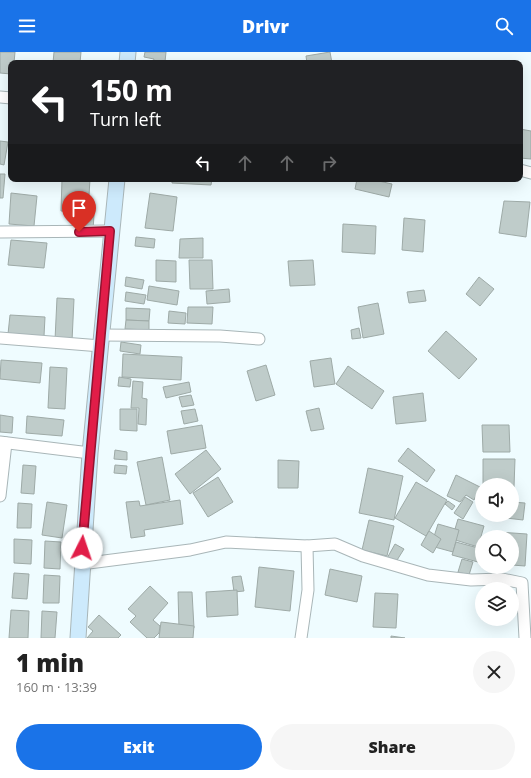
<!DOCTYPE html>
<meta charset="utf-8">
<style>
body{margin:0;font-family:"Open Sans",sans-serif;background:#f6f6f6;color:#222;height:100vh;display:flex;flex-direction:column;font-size:15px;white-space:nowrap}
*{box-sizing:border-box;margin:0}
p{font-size:13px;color:#767676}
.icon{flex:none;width:22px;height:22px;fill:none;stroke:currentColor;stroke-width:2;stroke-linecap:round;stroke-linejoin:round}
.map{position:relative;height:586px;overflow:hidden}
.panel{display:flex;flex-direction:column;background:#fff;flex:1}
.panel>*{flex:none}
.top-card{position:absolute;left:8px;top:8px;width:515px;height:122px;border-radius:8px;box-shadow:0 4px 16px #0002;background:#202124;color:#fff;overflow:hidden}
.buttons{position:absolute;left:475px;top:426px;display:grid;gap:8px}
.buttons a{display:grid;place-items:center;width:44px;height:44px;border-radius:50%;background:#fff;box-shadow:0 4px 16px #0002;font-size:20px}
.pin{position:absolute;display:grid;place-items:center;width:34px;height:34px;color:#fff;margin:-41px -17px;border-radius:50% 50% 50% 0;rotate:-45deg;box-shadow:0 0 4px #0007}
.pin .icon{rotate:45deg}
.me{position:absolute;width:44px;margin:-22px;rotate:4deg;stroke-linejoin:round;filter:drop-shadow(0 0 3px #0008)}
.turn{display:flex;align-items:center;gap:14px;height:84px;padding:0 16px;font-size:18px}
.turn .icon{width:52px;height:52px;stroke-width:2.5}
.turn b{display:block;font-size:28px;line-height:34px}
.lanes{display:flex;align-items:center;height:38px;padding:0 16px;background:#0003;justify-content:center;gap:20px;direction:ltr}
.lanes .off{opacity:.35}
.round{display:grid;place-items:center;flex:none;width:42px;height:42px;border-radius:21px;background:#f6f6f6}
.overview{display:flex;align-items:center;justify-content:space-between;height:68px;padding:0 16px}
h1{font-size:24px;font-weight:800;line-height:30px}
.button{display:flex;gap:8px;margin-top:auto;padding:8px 16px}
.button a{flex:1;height:46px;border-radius:24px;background:#1a73e8;color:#fff;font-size:16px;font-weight:800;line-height:46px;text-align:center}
.button a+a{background:#f6f6f6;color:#222}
header{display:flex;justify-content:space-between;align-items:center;height:52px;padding:0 16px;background:#1a73e8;color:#fff;font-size:18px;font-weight:800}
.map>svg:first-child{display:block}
.building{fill:#bfccca;stroke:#9eaaa7}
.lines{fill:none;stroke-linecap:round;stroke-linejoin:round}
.street-casing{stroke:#a9b6b8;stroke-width:13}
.secondary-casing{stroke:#a9b6b8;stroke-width:17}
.street{stroke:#fff;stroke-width:11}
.secondary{stroke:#cdeafc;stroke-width:15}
.route-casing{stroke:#92132f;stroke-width:10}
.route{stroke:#e11d48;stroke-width:7}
</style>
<header><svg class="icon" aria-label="menu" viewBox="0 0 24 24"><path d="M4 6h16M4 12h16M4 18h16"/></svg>Drivr<svg class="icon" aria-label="search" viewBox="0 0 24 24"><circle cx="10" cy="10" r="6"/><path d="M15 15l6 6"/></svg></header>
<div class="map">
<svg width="531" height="586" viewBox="0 0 531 586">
<rect width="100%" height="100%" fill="#effcff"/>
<!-- building -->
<g class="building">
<polygon points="0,0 15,0 14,11 11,11 11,22 0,21"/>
<polygon points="54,0 81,0 80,11 53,11"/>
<polygon points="145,0 166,0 165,10 169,11 153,11 154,7 144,5"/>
<polygon points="330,0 332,11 307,11 306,4"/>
<polygon points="520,77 531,79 531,107 520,106"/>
<polygon points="0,89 8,90 4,113 0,112"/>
<polygon points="0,122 5,122 3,146 0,146"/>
<polygon points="62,127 90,127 88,160 61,159"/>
<polygon points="172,127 212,127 211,133 172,131"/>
<polygon points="357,127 370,127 392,132 389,145 355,137"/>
<polygon points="11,141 37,144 34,174 9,172"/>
<polygon points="150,141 177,145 173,179 145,176"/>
<polygon points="504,149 530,150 526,185 499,181"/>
<polygon points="82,162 94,163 93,178 80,177"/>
<polygon points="404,166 425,168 423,200 402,198"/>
<polygon points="343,172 376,174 375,202 342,200"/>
<polygon points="136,185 155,187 154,196 135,194"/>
<polygon points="203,186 203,206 179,206 180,187"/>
<polygon points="11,188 47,191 44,216 8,213"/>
<polygon points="156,208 176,209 176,230 156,229"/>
<polygon points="189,208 212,208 213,237 190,237"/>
<polygon points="313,208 315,233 290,234 288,209"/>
<polygon points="126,225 144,228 142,237 125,234"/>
<polygon points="479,225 494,237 480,254 466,242"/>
<polygon points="149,234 179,239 177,253 147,248"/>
<polygon points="229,237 230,250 207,252 206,239"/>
<polygon points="424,238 426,249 409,251 407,240"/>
<polygon points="126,240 146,243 144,252 125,249"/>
<polygon points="57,246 74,247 72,289 55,288"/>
<polygon points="378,251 384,282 363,286 358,255"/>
<polygon points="188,255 213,255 212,272 187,271"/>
<polygon points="126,256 150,257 149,269 126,268"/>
<polygon points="169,259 186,261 185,272 168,271"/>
<polygon points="10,263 45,265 44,284 8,282"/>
<polygon points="126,268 149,269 149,278 125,277"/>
<polygon points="359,276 361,286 352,287 351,278"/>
<polygon points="446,279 477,307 459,327 428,299"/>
<polygon points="121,290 141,293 140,302 120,299"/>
<polygon points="123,302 182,305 181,328 122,325"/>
<polygon points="331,306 335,332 314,335 310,309"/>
<polygon points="1,308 42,311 40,331 0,327"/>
<polygon points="266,313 275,343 256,349 247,319"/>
<polygon points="348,314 384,339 372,357 336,332"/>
<polygon points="50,315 67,316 65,357 48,356"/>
<polygon points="119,325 131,327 130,335 118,334"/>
<polygon points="133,329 143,330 142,346 147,347 146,373 138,372 139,356 131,356"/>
<polygon points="189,330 191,340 166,346 163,335"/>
<polygon points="423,341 426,369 396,372 393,345"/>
<polygon points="191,343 194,353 182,355 179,345"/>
<polygon points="319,356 324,377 311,379 306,359"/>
<polygon points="120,357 137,357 137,379 120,378"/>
<polygon points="195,357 198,369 184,372 181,359"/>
<polygon points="0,363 13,365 12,381 0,380"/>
<polygon points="27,364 64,368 62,384 26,381"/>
<polygon points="202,373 206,396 171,402 167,379"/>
<polygon points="482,373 509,373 510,400 483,400"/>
<polygon points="408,396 435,418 427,430 398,409"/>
<polygon points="115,398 127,400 127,408 114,407"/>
<polygon points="206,398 221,417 190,442 175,422"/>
<polygon points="162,405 170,448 146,453 137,410"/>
<polygon points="483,407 515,407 514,435 512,435 512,433 483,433"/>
<polygon points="278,408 299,409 298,436 278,436"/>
<polygon points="23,413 36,414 34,442 21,441"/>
<polygon points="115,413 127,414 126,422 114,421"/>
<polygon points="368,416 403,424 394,468 359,461"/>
<polygon points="456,423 480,435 474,448 466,443 460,450 447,444"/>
<polygon points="218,425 233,450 208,465 193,441"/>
<polygon points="416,430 447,448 426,484 395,466"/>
<polygon points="465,445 473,450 463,467 454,461"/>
<polygon points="180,448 183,472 144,478 145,484 131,486 126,450 139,449 140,454"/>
<polygon points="448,449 455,454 452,458 445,452"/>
<polygon points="47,450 67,453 62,486 42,483"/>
<polygon points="512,450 525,451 523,468 506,466 506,463 512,463"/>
<polygon points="18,451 32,452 31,476 17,476"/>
<polygon points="458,467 484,474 478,495 452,487"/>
<polygon points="369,468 394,474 387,504 362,498"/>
<polygon points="438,472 459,478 453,500 431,494"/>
<polygon points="429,479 441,487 433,501 421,493"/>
<polygon points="498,480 527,482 525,514 512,513 512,485 498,485"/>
<polygon points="14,487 32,488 31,512 14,511"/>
<polygon points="45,489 61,490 60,517 44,516"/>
<polygon points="456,490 482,497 478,510 452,503"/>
<polygon points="395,492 404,497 394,513 386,508"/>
<polygon points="462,507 473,510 469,523 458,520"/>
<polygon points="259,515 294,519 290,559 255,555"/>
<polygon points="330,517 362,524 357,550 325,543"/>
<polygon points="14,521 29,522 27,547 12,546"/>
<polygon points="44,523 60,524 59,551 43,551"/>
<polygon points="241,524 244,539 234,540 232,525"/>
<polygon points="150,534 168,551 153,568 160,574 159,581 154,586 147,586 130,570 136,564 128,557"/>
<polygon points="237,538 238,563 207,565 206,540"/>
<polygon points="178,540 192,540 194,576 179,577"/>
<polygon points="375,541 398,542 396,576 373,575"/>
<polygon points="11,558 29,559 28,586 9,586"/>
<polygon points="42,559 57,560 55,586 41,586"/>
<polygon points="99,563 121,583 118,586 87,586 93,579 88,575"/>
<polygon points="161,570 194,574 193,586 159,586"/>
<polygon points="391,584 405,586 391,586"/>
</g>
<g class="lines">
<!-- street casing -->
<g class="street-casing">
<g id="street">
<polyline points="0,45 11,46"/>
<polyline points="520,118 531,121"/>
<polyline points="0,180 110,179"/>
<polyline points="101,283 220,284 259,287"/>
<polyline points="0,286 101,294"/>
<polyline points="0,390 90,401"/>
<polyline points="0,444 6,391"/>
<polyline points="81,512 190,498 226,490 307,494 335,492 363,504 428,523 471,528 502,527 522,531 525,586"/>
<polyline points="301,586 308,538 307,494"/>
</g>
</g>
<!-- secondary casing -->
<g class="secondary-casing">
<g id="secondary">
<polyline points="127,11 128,0"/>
<polyline points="78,586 90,401 117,127"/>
</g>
</g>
<!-- street -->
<use href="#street" class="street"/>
<!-- secondary -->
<use href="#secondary" class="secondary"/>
</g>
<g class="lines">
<!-- route casing -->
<g class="route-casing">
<polyline id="route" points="79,180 110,179 82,496"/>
</g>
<!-- route -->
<use href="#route" class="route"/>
</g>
</svg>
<div class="buttons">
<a><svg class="icon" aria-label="sound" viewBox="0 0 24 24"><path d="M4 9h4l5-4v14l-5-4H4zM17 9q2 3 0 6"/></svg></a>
<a><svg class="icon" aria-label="search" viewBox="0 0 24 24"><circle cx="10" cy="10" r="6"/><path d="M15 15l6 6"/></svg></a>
<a><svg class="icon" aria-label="layers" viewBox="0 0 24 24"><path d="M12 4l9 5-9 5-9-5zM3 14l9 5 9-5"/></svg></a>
</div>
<div class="pin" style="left:79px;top:180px;background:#d93025"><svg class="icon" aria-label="arrive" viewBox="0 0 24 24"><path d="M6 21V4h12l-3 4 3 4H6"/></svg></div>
<svg class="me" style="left:82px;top:496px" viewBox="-20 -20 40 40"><circle r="19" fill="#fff"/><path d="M0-13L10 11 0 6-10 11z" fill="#e11d48"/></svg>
<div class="top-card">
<div class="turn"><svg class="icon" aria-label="left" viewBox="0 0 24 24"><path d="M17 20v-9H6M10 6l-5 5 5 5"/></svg><div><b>150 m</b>Turn left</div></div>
<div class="lanes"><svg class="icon" aria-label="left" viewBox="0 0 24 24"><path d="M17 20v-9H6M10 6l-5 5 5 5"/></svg><svg class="icon off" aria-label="ahead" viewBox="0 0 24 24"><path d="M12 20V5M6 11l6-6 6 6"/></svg><svg class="icon off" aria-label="ahead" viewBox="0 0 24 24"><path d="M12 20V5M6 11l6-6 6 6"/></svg><svg class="icon off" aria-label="right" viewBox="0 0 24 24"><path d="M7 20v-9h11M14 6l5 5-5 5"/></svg></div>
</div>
</div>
<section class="panel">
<div class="overview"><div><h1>1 min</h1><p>160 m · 13:39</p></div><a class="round"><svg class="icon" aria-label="close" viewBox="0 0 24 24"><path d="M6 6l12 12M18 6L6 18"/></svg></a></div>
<div class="button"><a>Exit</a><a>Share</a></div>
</section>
